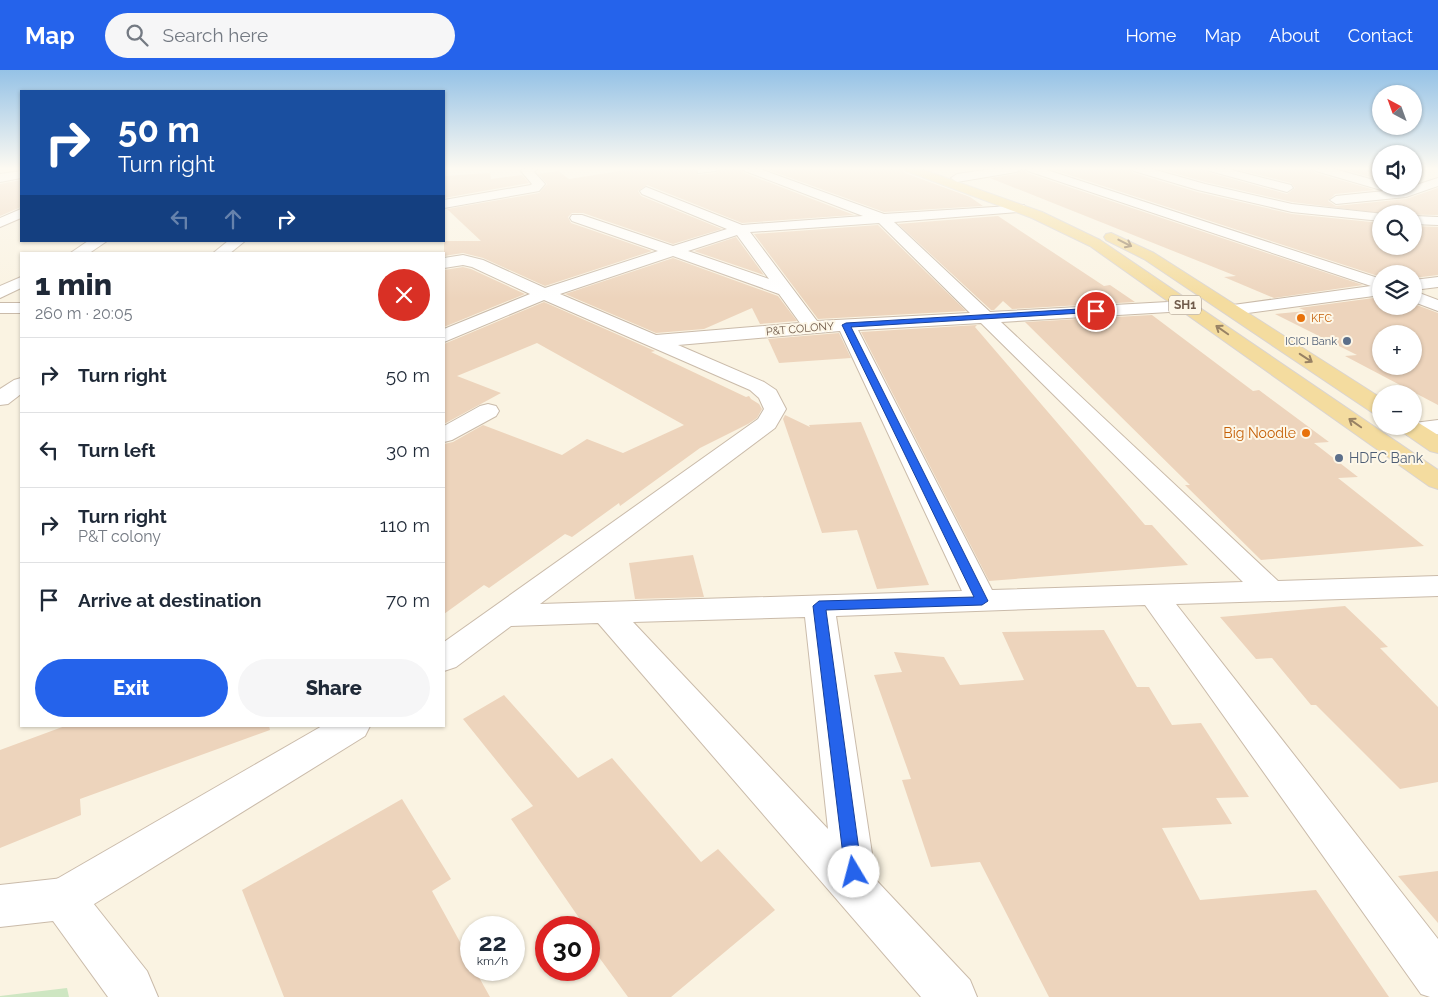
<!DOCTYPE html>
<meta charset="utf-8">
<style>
body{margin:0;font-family:Raleway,sans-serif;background:#f6f6f7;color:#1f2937;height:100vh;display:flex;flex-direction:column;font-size:19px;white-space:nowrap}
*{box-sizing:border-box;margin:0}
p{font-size:16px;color:#747a83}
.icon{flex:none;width:28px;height:28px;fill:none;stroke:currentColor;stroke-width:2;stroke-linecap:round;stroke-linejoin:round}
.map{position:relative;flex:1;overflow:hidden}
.drawer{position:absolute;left:20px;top:182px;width:425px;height:475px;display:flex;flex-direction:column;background:#fff;border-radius:0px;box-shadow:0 1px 4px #0004}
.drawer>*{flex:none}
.hud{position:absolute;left:20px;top:20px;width:425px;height:152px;border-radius:0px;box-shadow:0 1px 4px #0004;background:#1a4fa0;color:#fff;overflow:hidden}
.needle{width:32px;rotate:319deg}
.controls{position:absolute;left:1372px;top:15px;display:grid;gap:10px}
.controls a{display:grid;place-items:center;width:50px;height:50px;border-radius:50%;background:#fff;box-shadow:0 1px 4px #0004;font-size:25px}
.speed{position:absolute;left:460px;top:846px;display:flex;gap:10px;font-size:25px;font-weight:700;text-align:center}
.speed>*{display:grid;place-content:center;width:65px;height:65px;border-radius:50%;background:#fff;box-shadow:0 1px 4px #0004;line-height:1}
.speed small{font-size:12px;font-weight:400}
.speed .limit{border:8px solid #d22;background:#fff;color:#111}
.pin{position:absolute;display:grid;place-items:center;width:42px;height:42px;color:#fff;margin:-21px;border:2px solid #fff;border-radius:50%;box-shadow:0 1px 5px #0007}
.me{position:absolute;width:55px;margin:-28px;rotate:352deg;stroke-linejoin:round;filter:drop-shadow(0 0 4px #0008)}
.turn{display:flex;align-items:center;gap:18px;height:105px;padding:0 15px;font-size:22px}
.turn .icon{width:65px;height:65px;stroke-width:2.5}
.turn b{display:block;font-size:35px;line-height:42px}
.lanes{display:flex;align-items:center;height:48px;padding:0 15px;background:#0003;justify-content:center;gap:25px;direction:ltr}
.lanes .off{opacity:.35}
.round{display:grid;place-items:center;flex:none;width:52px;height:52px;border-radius:26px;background:#f6f6f7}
.head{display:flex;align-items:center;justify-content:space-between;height:85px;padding:0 15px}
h1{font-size:30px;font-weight:800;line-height:38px}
.cta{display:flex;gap:10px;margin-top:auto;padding:10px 15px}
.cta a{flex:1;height:58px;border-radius:30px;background:#2563eb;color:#fff;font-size:20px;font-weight:800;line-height:58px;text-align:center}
.cta a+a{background:#f6f6f7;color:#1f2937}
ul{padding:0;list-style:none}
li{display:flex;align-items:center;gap:15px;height:75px;padding:0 15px;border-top:1px solid #e0e1e3}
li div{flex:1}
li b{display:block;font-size:19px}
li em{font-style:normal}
header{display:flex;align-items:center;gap:30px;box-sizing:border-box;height:70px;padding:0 25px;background:#2563eb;color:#fff}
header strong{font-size:24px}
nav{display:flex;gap:28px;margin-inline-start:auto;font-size:18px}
.search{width:350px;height:45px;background:#f6f6f7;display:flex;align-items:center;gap:12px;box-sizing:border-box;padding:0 18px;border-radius:28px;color:#747a83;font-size:19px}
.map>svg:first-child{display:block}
.green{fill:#cee6c2}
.building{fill:#edd4bc;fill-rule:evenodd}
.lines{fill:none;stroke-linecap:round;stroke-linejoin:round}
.minor-casing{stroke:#cabbaa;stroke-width:2}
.tertiary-casing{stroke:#cabbaa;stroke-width:2}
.primary-casing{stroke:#dad4d0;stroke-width:2}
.minor{fill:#fff;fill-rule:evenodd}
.tertiary{fill:#fff;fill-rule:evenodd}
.primary{fill:#f4dc9f;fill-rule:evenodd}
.oneway{stroke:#988264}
.route{fill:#2563eb;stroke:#184099}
.food-dot{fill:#e8710a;stroke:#fdf7e8;stroke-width:2}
.service-dot{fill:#5c6f8a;stroke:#fdf7e8;stroke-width:2}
.labels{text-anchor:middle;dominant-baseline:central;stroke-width:4;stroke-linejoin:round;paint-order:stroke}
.far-food-label{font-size:11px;fill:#c56008;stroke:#fdf7e8;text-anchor:start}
.far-street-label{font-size:11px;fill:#705b4b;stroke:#fdf7e8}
.far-service-label{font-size:11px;fill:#4e5e75;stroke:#fdf7e8;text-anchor:end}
.shield{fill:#fdf7e8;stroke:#9a8a7a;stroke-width:1}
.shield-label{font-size:12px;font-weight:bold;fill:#705b4b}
.food-label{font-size:14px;fill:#c56008;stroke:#fdf7e8;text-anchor:end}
.service-label{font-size:14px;fill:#4e5e75;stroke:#fdf7e8;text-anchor:start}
</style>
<header>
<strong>Map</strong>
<div class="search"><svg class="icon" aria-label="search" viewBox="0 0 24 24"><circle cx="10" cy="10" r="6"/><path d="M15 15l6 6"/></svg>Search here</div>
<nav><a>Home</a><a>Map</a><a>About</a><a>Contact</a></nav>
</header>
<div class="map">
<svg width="1438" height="927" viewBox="0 0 1438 927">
<rect width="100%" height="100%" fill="#faf3e2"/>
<!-- green -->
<polygon class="green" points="67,918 69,927 0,927 0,926"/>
<!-- building -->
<g class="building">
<polygon points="632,99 695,99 698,105 716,103 720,99 741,99 744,103 854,145 742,153 647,115 638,121 641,126 722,159 673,174 583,143 572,143 568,147 571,153 652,181 545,216 483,188 463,183 444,186 444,171 481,171 447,139 539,123 547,114 538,104 558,101 569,109"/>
<polygon points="766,99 902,99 905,103 970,127 983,136 884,142"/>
<polygon points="1024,99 1027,103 1363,215 1274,228 1224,207 1236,206 990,108 1016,104"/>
<polygon points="1051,99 1130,99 1133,103 1197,122 1292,144 1381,153 1381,176 1414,176 1414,156 1438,157 1438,205 1414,208 1414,204 1381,204 1381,207"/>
<polygon points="1160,99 1206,99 1210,103 1287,124 1295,118 1291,113 1236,99 1312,99 1315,103 1375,120 1335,124 1328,131 1336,136 1406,129 1438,118 1438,145 1386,144 1292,132 1205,112"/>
<polygon points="1342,99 1381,99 1381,110"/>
<polygon points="490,103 491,109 522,105 529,113 444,128 444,106"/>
<polygon points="21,110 21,137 0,146 0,114"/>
<polygon points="998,146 1104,216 1110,215 1135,232 1012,239 1003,231 994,240 991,240 898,154"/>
<polygon points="878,155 966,241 818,249 754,164"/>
<polygon points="736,167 764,205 694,181"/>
<polygon points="673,188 778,226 797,251 760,254 752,238 704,259 656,263 565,224"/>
<polygon points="463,197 471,199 525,224 444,257 444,200"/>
<path d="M 1381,227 L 1381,236 L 1414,236 L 1414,234 L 1438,243 L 1438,335 L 1345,286 L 1357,285 L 1275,244 L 1306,241 L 1299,238 ZM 1381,264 L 1414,264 L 1414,296 L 1381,296 Z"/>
<polygon points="544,232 655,281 651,282 746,327 749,326 751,329 759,334 762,339 757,348 748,354 700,378 620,436 619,433 572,467 565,464 489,518 484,515 444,544 444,374 453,372 483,355 562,385 587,369 623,383 684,355 537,273 457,306 501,323 444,354 444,274"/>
<polygon points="1152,245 1253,321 1259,320 1329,372 1314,373 1358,407 1338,408 1424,476 1261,490 1185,415 1190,415 1025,252"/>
<polygon points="977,255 975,257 1145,455 1152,455 1188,495 989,511 861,262"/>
<polygon points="839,263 851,288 779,293 768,269"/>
<polygon points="785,345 810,357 809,355 861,352 929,515 877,519 857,460 822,463 783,349"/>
<polygon points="693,485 704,527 635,529 629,493"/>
<polygon points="1345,536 1388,577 1380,578 1438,637 1438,712 1400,719 1316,635 1311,635 1272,588 1256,589 1220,547"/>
<polygon points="1104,560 1137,617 1149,617 1172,655 1201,653 1249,727 1216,728 1232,754 1162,758 1200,830 1316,820 1389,927 1049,927 980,792 931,797 902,710 911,709 874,605 902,602 894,582 944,587 960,615 1024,610 1002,562"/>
<polygon points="504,625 578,708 612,688 701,792 718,779 775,840 671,927 628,927 590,875 595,871 589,862 589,858 586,858 511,749 533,736 463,649"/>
<polygon points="65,656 269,656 270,660 80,729 81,745 0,778 0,680"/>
<polygon points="402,729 451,809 432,821 471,892 471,900 475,900 490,927 284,927 242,820"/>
<polygon points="1438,801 1438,853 1398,806"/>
</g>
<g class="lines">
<!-- minor casing -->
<g class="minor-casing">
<g id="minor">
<polygon points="522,99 537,99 534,102 545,114 539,121 444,138 444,130 531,115 532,114 521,101"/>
<polygon points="697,99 718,99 716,101 698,103"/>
<path d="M 743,99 L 760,99 L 884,144 L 1024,135 L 1026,138 L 1019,142 L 894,152 L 990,242 L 1186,231 L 1192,232 L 1195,236 L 1192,240 L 1186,241 L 1001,252 L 1278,511 L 1438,506 L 1438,526 L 1176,534 L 1438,869 L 1438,927 L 1430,927 L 1421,924 L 1145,535 L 836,546 L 876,810 L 970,910 L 977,927 L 921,927 L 598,553 L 511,556 L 456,597 L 444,601 L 444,572 L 758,349 L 764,339 L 759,328 L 750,320 L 544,230 L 444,272 L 444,259 L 530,224 L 472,197 L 463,195 L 444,198 L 444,188 L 463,185 L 483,190 L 545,218 L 658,181 L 572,151 L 570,148 L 572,145 L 582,145 L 673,176 L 727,159 L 642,124 L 640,121 L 646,117 L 742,155 L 863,146 L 745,101 ZM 879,153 L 970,243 L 817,251 L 750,162 ZM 737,165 L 769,209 L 688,181 ZM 673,186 L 779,224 L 800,253 L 656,265 L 560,224 ZM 981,253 L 1243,512 L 992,520 L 858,260 ZM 840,261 L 962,521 L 540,534 L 775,358 L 786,339 L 776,320 L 764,312 L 678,275 ZM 805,547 L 828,759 L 633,552 Z"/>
<polygon points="992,99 1022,99 1016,102 957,112 951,108 957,104"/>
<polygon points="1026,99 1044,99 1381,209 1381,225 1233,245 1227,244 1224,240 1227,236 1233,235 1371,216 1028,101"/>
<polygon points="1132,99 1152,99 1205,114 1292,134 1384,144 1381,144 1381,151 1292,142 1198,120 1134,101"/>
<polygon points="1208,99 1228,99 1291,115 1293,118 1287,122 1210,101"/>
<polygon points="1314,99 1334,99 1381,112 1381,116 1387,116 1381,120 1316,101"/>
<polygon points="21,101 21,108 0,112 0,104"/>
<polygon points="1438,108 1438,116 1406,127 1336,134 1330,130 1336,126 1404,119"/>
<polygon points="21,139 21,148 0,157 0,148"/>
<polygon points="1414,146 1438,147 1438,155 1414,154"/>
<polygon points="88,171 107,171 88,184 69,184"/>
<polygon points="21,207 21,218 0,228 0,216"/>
<polygon points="1438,207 1438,217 1414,220 1414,210"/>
<polygon points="1414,221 1438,230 1438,241 1414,232"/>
<rect x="0" y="233" width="21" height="10"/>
<polygon points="488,334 496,336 499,341 496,346 452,370 444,372 444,356 480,336"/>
<polygon points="1438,350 1438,364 1415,367 1407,365 1404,360 1406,356 1414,356 1414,353"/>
<polygon points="322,656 370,656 365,666 78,844 63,850 48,844 41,829 48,814"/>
</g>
</g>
<!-- tertiary casing -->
<g class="tertiary-casing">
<g id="tertiary">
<polygon points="228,171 245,171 229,184 212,184"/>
<polygon points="21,308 21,324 8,334 0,335 0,319 14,310"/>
<polygon points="63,808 78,814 147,901 158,927 108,927 53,851 0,857 0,815"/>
</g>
</g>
<!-- primary casing -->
<g class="primary-casing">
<g id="primary">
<polygon points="904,99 921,99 1042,142 1100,170 1438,400 1438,419 1429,416 1090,176 1032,148 906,101"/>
<polygon points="1111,163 1154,183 1381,328 1381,345 1373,343 1144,189 1106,170 1104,167 1106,164"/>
<polygon points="1414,350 1438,365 1438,383 1430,381 1401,361 1398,356 1414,356"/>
</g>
</g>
<!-- minor -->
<use href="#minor" class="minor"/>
<!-- tertiary -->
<use href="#tertiary" class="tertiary"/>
<!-- primary -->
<use href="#primary" class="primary"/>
</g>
<!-- one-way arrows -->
<defs><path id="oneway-shaft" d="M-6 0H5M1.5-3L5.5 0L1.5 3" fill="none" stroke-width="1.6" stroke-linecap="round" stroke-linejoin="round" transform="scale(1.25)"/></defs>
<g class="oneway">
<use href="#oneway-shaft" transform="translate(1125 173) rotate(27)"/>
<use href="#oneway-shaft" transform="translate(1222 260) rotate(-145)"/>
<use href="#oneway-shaft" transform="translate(1306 288) rotate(33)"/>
<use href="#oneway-shaft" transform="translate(1355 353) rotate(-145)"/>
</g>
<!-- sky -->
<linearGradient id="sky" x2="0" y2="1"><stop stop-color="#95c2e6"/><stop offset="0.43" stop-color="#fdfaf2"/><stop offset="1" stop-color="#fdfaf2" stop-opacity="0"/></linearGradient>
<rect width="1438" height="229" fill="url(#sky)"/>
<!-- route -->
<polygon class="route" points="1096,238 1100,241 1098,242 851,257 988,531 982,535 826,540 862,802 860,807 854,810 848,807 845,802 813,536 819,531 974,527 842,255 846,253"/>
<!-- markers -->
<g class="food-dot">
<circle cx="1301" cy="248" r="5"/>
<circle cx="1306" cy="363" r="5"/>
</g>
<g class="service-dot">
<circle cx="1347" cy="271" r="5"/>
<circle cx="1339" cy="388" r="5"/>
</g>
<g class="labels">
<!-- far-food labels -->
<g class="far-food-label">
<text x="1311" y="248">KFC</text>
</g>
<!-- far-street labels -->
<g class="far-street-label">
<text transform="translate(800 259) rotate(-5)">P&amp;T COLONY</text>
</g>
<!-- far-service labels -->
<g class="far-service-label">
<text x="1337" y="271">ICICI Bank</text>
</g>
<!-- shield labels -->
<rect class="shield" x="1169" y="225.5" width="32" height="19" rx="4"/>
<g class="shield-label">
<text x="1185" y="235">SH1</text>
</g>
<!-- food labels -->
<g class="food-label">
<text x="1296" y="363">Big Noodle</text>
</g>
<!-- service labels -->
<g class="service-label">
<text x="1349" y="388">HDFC Bank</text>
</g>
</g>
</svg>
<div class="controls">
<a><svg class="needle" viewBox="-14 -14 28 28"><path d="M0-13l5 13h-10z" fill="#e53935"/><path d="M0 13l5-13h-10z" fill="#747a83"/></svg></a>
<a><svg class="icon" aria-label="sound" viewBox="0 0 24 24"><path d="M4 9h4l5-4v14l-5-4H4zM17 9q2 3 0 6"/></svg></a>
<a><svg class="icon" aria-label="search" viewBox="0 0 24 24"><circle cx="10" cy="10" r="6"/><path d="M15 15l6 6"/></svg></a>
<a><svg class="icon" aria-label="layers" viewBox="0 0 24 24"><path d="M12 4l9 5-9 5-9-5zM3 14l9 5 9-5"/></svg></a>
<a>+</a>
<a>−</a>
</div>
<div class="speed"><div>22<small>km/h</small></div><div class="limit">30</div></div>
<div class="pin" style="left:1096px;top:241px;background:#d93025"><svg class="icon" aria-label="arrive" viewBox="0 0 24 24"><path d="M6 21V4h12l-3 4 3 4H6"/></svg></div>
<svg class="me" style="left:854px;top:802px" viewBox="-20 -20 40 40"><circle r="19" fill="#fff"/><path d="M0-13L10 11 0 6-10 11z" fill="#2563eb"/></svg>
<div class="hud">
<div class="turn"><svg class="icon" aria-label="right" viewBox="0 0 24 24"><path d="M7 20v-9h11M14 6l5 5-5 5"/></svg><div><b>50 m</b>Turn right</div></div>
<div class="lanes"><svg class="icon off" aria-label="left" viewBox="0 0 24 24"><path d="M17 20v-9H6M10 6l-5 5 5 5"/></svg><svg class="icon off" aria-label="ahead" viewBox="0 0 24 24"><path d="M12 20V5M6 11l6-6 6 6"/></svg><svg class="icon" aria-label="right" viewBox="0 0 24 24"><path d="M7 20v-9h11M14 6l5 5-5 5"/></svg></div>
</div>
<section class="drawer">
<div class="head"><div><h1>1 min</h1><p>260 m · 20:05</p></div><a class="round" style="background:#d93025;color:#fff"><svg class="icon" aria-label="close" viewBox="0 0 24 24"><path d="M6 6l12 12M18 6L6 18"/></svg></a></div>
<ul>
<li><svg class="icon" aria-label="right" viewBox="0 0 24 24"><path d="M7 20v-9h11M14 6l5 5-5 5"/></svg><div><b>Turn right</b></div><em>50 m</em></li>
<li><svg class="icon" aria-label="left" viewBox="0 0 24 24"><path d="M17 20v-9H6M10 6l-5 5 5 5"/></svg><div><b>Turn left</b></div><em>30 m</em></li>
<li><svg class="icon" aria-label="right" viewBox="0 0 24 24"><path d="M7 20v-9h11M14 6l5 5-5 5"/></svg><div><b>Turn right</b><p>P&amp;T colony</p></div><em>110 m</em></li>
<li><svg class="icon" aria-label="arrive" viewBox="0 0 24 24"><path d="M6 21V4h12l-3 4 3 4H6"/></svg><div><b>Arrive at destination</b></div><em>70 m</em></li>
</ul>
<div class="cta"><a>Exit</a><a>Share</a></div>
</section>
</div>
